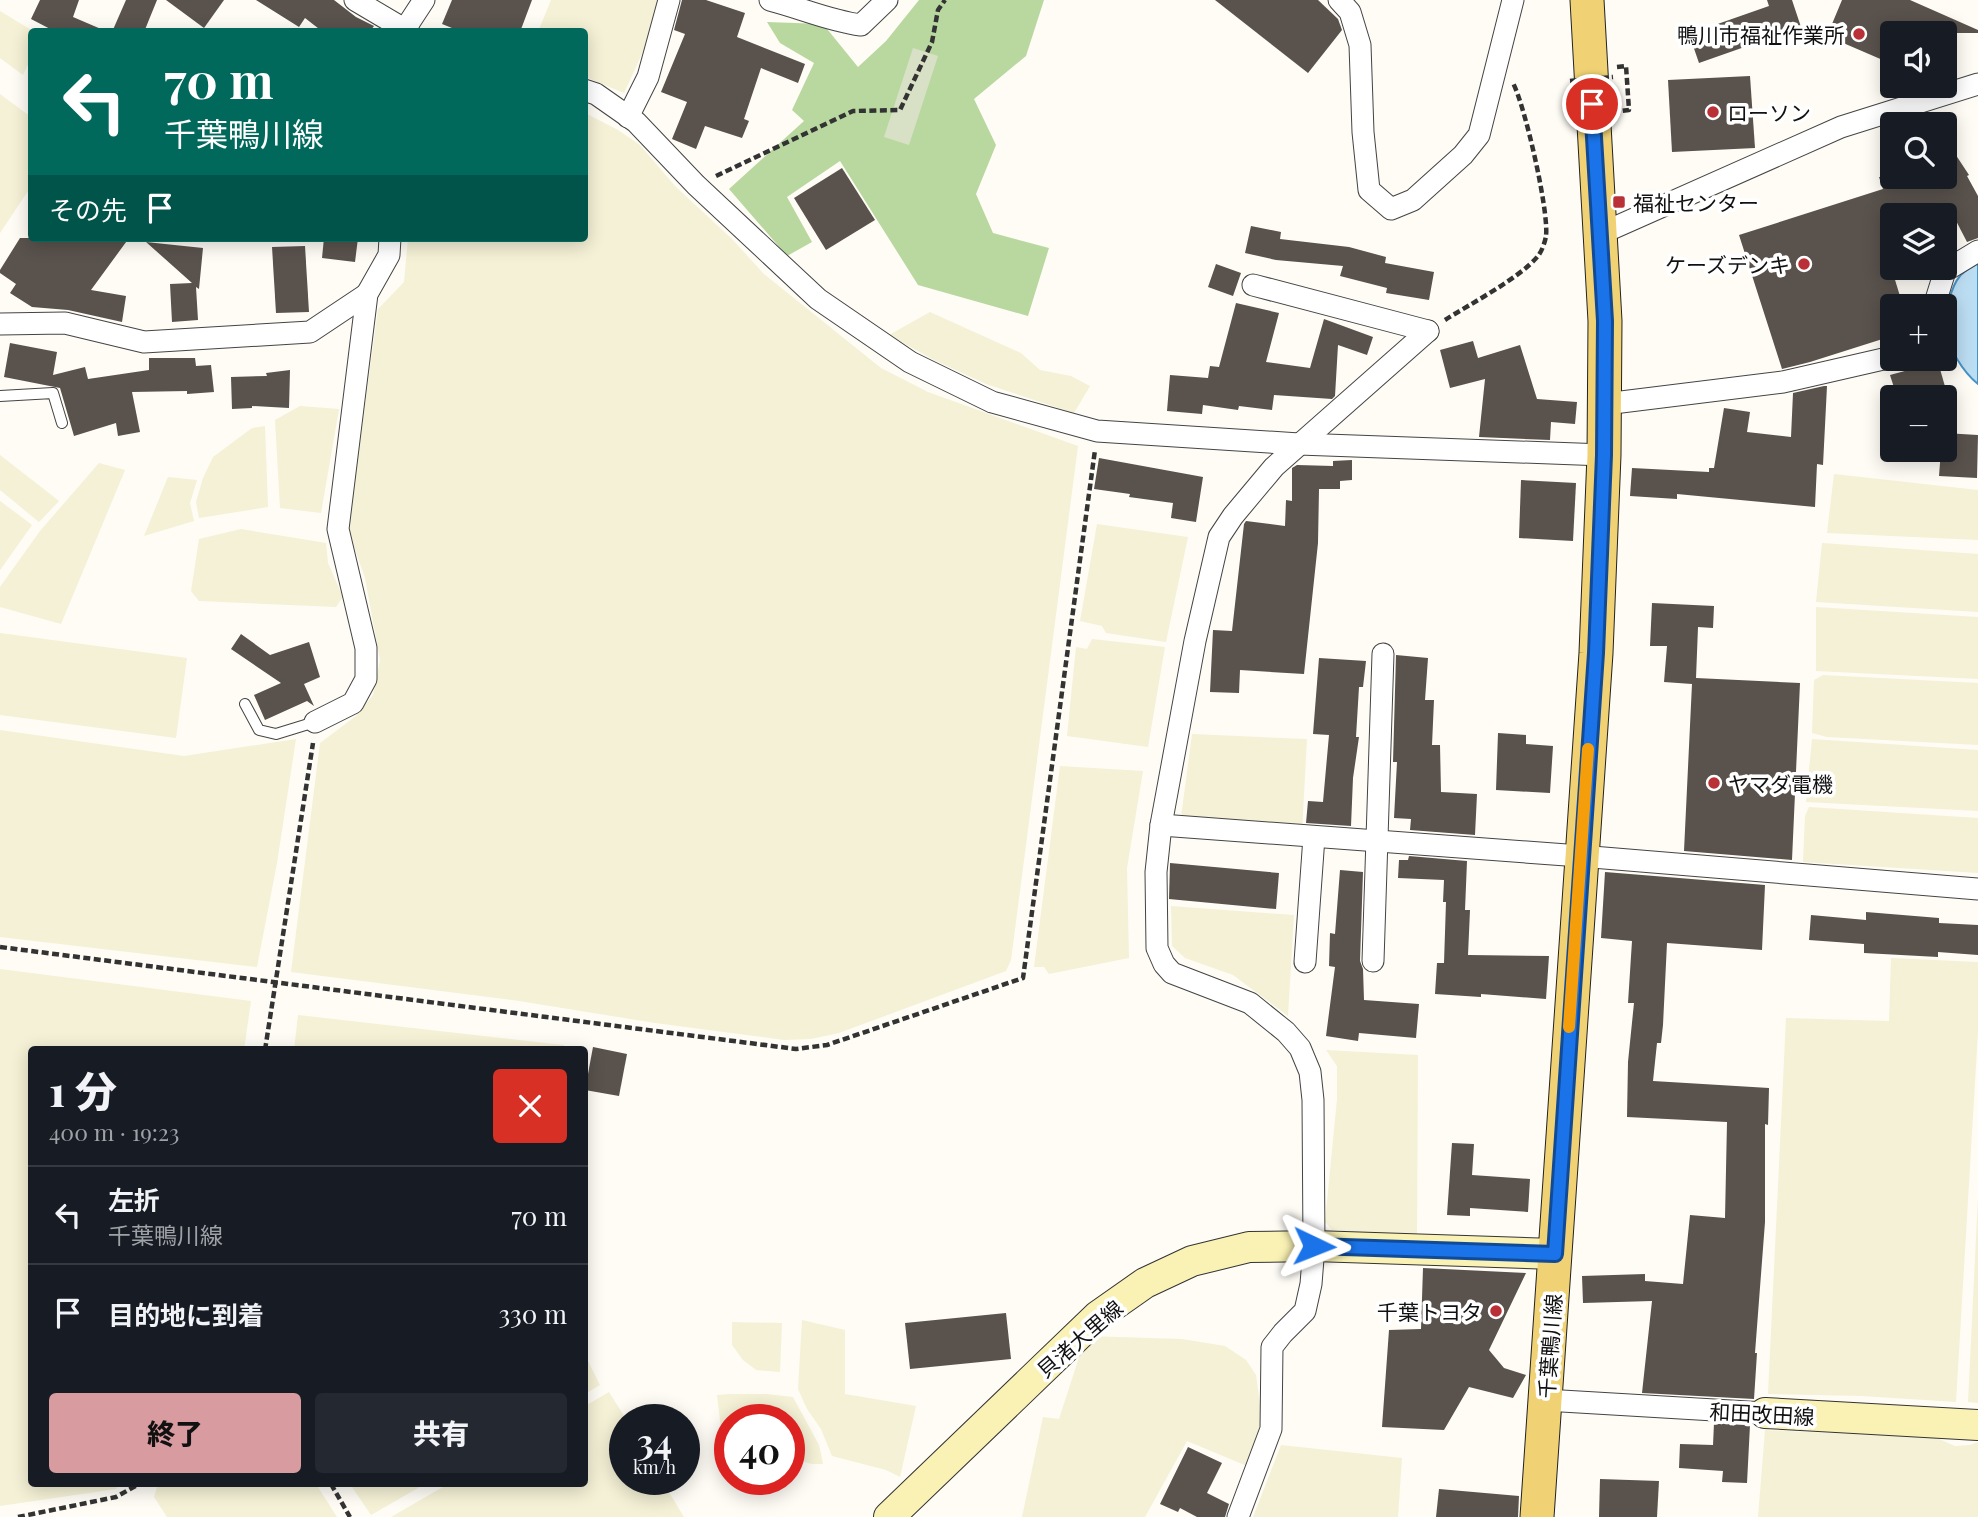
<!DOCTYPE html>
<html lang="ja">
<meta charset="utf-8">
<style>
body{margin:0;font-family:"Playfair Display","Noto Sans JP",serif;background:#242831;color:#f1f3f6;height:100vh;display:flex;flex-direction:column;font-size:26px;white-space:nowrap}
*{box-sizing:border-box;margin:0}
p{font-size:23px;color:#9ea1a6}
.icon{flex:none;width:38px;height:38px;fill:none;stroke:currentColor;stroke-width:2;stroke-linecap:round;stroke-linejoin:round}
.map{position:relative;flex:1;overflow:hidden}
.details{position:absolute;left:28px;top:1046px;width:560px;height:441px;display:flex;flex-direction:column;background:#171b24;border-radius:7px;box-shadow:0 4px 18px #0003}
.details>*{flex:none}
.banner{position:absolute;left:28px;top:28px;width:560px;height:214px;border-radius:7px;box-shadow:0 4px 18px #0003;background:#00695c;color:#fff;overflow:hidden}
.fabs{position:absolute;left:1880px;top:21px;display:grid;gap:14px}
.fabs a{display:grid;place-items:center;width:77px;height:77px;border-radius:7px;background:#171b24;box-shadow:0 4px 18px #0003;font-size:35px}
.speed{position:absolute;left:609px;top:1404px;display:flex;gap:14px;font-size:35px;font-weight:700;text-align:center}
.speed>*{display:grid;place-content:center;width:91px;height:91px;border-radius:50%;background:#171b24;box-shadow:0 4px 18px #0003;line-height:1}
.speed small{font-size:18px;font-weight:400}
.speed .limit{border:10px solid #d22;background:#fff;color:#111}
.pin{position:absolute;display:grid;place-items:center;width:60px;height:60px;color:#fff;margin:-30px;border:4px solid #fff;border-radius:50%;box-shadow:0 2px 7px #0007}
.me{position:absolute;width:77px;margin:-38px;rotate:92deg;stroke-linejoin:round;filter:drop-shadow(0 0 5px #0008)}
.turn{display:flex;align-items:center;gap:24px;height:147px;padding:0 21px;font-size:32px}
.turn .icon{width:91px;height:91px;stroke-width:2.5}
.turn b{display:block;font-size:49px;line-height:60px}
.then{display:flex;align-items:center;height:66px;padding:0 21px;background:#0003;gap:14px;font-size:26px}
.round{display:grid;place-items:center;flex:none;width:74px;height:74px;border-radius:7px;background:#242831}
.summary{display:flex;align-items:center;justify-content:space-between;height:119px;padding:0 21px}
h1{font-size:42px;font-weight:800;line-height:52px}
.primary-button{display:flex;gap:14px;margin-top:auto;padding:14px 21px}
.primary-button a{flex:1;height:80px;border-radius:7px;background:#d89ba0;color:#111;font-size:28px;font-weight:800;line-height:80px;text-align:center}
.primary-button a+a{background:#242831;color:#f1f3f6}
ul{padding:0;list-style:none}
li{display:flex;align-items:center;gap:21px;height:98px;padding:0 21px;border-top:2px solid #363941}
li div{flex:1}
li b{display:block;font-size:26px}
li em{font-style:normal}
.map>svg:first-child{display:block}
.farmland{fill:#f4f1d6}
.forest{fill:#b9d8a0}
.cemetery{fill:#d8e1c6}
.water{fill:#bcdef3;stroke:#4893c5;stroke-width:2}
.building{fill:#59524d}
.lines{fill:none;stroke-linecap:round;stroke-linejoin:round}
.lane-casing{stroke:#444;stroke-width:12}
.street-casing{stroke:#444;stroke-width:23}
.secondary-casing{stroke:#333;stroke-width:32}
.primary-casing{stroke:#222;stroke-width:35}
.path{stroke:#333;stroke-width:4.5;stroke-dasharray:7 3.5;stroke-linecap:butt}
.lane{stroke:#fff;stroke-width:10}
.street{stroke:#fff;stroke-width:21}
.secondary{stroke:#faf2b4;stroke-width:30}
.primary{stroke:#f0d274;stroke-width:33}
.path-bridge{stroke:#333;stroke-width:4.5;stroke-dasharray:7 3.5;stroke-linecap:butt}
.route-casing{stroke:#114b97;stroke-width:18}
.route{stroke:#1a73e8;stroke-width:12}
.slow{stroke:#f59e0b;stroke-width:12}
.poi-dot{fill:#b93036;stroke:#fff;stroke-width:2.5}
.labels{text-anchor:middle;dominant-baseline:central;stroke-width:7;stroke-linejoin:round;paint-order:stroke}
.poi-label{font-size:21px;fill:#111;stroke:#fff;text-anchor:end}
.street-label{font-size:21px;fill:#111;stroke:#fff}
</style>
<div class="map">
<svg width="1978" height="1517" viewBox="0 0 1978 1517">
<rect width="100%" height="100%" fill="#fefcf5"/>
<!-- farmland -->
<g class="farmland">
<polygon points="551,0 662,0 646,45 624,93 585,77 584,32 538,32"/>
<polygon points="0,11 33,31 31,58 23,75 0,58"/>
<polygon points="0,94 31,117 32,185 0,233"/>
<polygon points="585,113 618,130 640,145 675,186 732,239 764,274 881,368 928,392 1078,446 1011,960 1006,971 839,1033 811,1039 784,1040 655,1023 519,1001 291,972 320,743 356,716 373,695 380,660 365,578 348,530 378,309 404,282 408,238 584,238"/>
<polygon points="930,312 1021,353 1040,370 1071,376 1090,386 1074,413 986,384 934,360 889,335"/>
<polygon points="300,406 339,409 321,513 280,508 275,420"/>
<polygon points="265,426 268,507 199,518 196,502 203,478 213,457 252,428"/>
<polygon points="0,455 59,501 39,522 0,490"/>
<polygon points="99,463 125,470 61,624 0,607 0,587 40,531"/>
<polygon points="1834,474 1978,490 1978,540 1827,533"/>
<polygon points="168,477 197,480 190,503 194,521 144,536"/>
<polygon points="0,501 32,525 0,570"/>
<polygon points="1097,524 1188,537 1166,642 1106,633 1102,626 1080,621"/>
<polygon points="241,529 326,543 328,563 343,597 336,607 199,601 191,591 199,539"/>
<polygon points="1822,543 1978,554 1978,612 1816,602"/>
<polygon points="1816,607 1978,617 1978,679 1816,671"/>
<polygon points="0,633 187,658 176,738 0,715"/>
<polygon points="1092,639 1165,647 1148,747 1067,736 1076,647 1087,649"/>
<polygon points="1823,675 1978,683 1978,745 1827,737 1812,733 1814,680"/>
<polygon points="0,730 184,756 296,739 277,863 257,967 0,937"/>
<polygon points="1192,734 1307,739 1302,832 1181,817"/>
<polygon points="1812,739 1978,750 1978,811 1806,802"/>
<polygon points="1060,766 1143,771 1127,868 1129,958 1049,974 1044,967 1034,967"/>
<polygon points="1809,807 1978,818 1978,873 1803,862 1805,816"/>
<polygon points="1171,906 1294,915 1288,1016 1233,975 1185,958 1172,946"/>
<polygon points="1891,958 1978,962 1978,1032 1956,1402 1862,1396 1768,1394 1786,1018 1889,1021"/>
<polygon points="0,969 251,1001 244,1050 32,1050 32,1484 119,1484 116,1489 0,1506"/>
<polygon points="298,1015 564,1045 563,1050 294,1050"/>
<polygon points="1326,1050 1418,1055 1417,1237 1332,1230 1325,1222 1337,1099 1337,1066"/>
<polygon points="1978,1197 1978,1403 1968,1402"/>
<polygon points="802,1320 845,1330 845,1394 916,1406 900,1477 886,1470 832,1456 821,1429 807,1409 798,1389"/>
<polygon points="732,1322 782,1323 780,1372 756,1370 743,1360 732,1345"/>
<polygon points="1086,1336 1182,1339 1225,1346 1246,1360 1256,1375 1262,1419 1247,1466 1187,1441 1145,1517 1022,1517 1043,1417 1059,1419"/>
<polygon points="585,1355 600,1385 585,1394 584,1394"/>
<polygon points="609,1392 626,1419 625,1479 661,1479 684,1517 391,1517 448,1484 584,1484 585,1406"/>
<polygon points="730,1394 767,1394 793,1397 819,1445 823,1464 812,1464 789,1458 789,1419 730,1419 730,1455 724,1454 717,1395"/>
<polygon points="1765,1430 1937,1438 1955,1446 1970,1445 1978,1442 1978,1517 1758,1517"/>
<polygon points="1281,1445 1402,1458 1398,1517 1253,1517"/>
<polygon points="158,1484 316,1484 337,1517 167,1517 154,1497"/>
<polygon points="350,1484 425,1484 371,1515"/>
</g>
<!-- forest -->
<polygon class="forest" points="919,0 1044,0 1026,56 974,99 996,145 976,194 993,233 1049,248 1028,316 918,285 840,161 787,197 812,242 787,256 729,189 804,121 792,110 814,63 780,43 767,22 823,24 858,67 886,41"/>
<!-- cemetery -->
<polygon class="cemetery" points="913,48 938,56 909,145 884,137"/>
<!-- water -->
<path class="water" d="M 1978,263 L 1978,384 C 1963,372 1948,348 1945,328 C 1944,315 1951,286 1960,276 C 1964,271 1972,267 1978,263 Z"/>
<!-- building -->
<g class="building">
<polygon points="40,0 79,0 73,17 108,32 56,32 31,19"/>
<polygon points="126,0 157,0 144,32 112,32"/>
<polygon points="166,0 224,0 204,28"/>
<polygon points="256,0 334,0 356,17 374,26 371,30 374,32 323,32 305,18 299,27"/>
<polygon points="452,0 532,0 520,32 462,32 442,24"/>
<polygon points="682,0 706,0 745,13 737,37 805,64 798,83 761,68 744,119 749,121 742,138 705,126 696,149 672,139 687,102 661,92 685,34 674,30"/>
<polygon points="1215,0 1318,0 1338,19 1342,30 1308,73"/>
<polygon points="1767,0 1792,0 1801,27 1699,63 1689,34 1769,6"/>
<polygon points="1842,0 1910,0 1978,30 1978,33 1892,33 1892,64 1827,36"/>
<polygon points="1750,76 1755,148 1672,152 1668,80"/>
<polygon points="1944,137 1969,175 1967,176 1978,196 1978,238 1967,242 1953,215 1892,215 1892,270 1903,306 1892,306 1892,336 1810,362 1782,369 1739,235 1883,189 1879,177 1944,177"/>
<polygon points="842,168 875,220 826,250 794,198"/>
<polygon points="1251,226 1281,232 1280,239 1349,247 1386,257 1385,263 1434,272 1429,300 1386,293 1387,288 1340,276 1343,266 1276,260 1245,253"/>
<polygon points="20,238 129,238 91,290 126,296 122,322 68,310 32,307 10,293 16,284 0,273 0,270"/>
<polygon points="324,238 358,238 355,262 322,258"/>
<polygon points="146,242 203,248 199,289 196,287 198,320 172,322 170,284 192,283"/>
<polygon points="305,246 309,312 276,313 272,247"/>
<polygon points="1216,264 1241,273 1233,296 1208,287"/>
<polygon points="1236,303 1279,313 1266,362 1310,368 1324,319 1373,337 1367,355 1338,345 1335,396 1332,399 1274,395 1272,410 1239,406 1238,410 1203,405 1202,414 1167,411 1170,375 1208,378 1210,366 1219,367"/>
<polygon points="1473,341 1478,358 1520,345 1537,399 1577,402 1575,424 1551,422 1550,440 1479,437 1485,379 1450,388 1440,350"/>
<polygon points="10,343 57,352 53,375 85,367 88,379 149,370 149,358 195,358 196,366 211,365 214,392 187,394 187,391 132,392 140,432 118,436 116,423 74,436 60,388 4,377"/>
<polygon points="1938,362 1948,397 1897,397 1890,375"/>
<polygon points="290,370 289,408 252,406 252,408 232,409 231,377 267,376 266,373"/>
<polygon points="1824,386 1827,386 1823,465 1817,464 1815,507 1677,494 1677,499 1630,496 1632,468 1709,472 1709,468 1714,468 1724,408 1750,412 1747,432 1791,437 1793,393"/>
<polygon points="1944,433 1978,435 1977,478 1939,476 1941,450 1944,450"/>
<polygon points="1099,458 1203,477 1196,522 1171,518 1173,503 1129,497 1130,494 1094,489"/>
<polygon points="1352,460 1352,480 1340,481 1340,489 1319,489 1318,543 1304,674 1240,670 1239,693 1210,692 1213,630 1232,631 1244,524 1246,521 1285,526 1286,500 1292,501 1292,468 1297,465 1333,466 1333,461"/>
<polygon points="1521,480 1576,483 1573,541 1519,538"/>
<polygon points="1652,603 1714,606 1713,628 1698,627 1696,678 1800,683 1792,860 1684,851 1692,684 1664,682 1667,646 1650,646"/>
<polygon points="241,634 270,655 309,642 320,677 304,684 314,706 307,701 265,720 254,695 281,683 231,649"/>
<polygon points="1396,655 1428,658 1425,700 1434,700 1432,745 1440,745 1441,792 1477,794 1475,835 1410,830 1411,819 1394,818 1397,762 1393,762"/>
<polygon points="1319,658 1366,661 1363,687 1359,687 1356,737 1359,737 1353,778 1351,826 1306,823 1308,801 1323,802 1329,735 1313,734"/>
<polygon points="1498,733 1526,735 1526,744 1553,746 1550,793 1496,790"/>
<polygon points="1409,856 1467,861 1465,910 1470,910 1468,955 1549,956 1546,999 1481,994 1481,997 1435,994 1437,963 1444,963 1446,902 1443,902 1444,880 1398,878 1399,860 1408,860"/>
<polygon points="1170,863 1279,873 1276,909 1169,899"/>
<polygon points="1340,870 1363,872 1360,961 1363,969 1364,1000 1419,1004 1416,1038 1359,1033 1358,1041 1326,1036 1335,967 1329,966 1330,933 1335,934"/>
<polygon points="1605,872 1765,885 1762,950 1667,943 1663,1025 1661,1043 1657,1043 1653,1081 1769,1088 1768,1125 1765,1124 1765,1222 1755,1353 1757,1353 1754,1399 1642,1393 1652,1301 1583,1303 1582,1276 1645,1274 1645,1281 1683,1284 1690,1215 1725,1218 1727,1122 1627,1117 1628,1062 1634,1003 1628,1003 1632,941 1601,938"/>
<polygon points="1866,912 1939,918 1939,923 1978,925 1978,955 1938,952 1938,957 1864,953 1864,944 1809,940 1811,915 1866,920"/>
<polygon points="593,1047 627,1054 619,1096 585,1090"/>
<polygon points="1452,1143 1474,1144 1472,1175 1530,1179 1528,1212 1470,1208 1470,1216 1447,1215"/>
<polygon points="1423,1268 1526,1273 1489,1350 1504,1368 1526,1375 1513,1398 1469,1387 1444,1430 1382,1427 1389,1330 1421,1329"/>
<polygon points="1006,1313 1011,1359 910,1369 905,1323"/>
<polygon points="1714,1423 1750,1425 1747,1483 1722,1482 1723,1471 1679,1468 1680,1444 1713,1445"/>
<polygon points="1188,1447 1222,1463 1207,1493 1229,1504 1225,1517 1197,1517 1180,1508 1178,1512 1160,1504"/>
<polygon points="1600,1479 1659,1481 1657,1517 1599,1517"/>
<polygon points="1439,1489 1519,1496 1518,1517 1436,1517"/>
</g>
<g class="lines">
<!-- lane casing -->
<g class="lane-casing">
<g id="lane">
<polyline points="0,396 53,393 62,423"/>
<polyline points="245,704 259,730 276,734 315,722"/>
</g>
</g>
<!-- street casing -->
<g class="street-casing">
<g id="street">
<polyline points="355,0 409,32"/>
<path d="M 770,0 C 801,8 830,21 861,25 L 887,0"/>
<polyline points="1339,0 1350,12 1360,45 1363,132 1369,190 1391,209 1413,200 1463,155 1479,135 1513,0"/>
<polyline points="403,32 424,0"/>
<polyline points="584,90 596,94 636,122 696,185 818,299 910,362 992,402 1097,431 1299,444 1604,455"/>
<polyline points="628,117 648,77 669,0"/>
<polyline points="1600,234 1841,127 1978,84"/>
<polyline points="1253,285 1428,331"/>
<polyline points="1934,306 1945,271 1978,251"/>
<polyline points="0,324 65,323 144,342 310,332 367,294"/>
<polyline points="1605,404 1783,382 1892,357"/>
<polyline points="315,722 353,703 366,679 366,648 338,529 367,294 389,255 390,238"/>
<polyline points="1161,825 1580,856 1978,889"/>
<polyline points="1373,961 1383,654"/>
<polyline points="1305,962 1314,837"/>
<polyline points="1545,1400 1765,1413"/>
<polyline points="1238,1517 1271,1429 1272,1347 1283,1333 1305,1311 1311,1284 1314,1246 1313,1100 1310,1072 1300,1048 1286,1032 1250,1003 1172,973 1164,964 1157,948 1156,872 1161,825 1195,641 1219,537 1233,516 1274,467 1428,331"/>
</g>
</g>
<!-- secondary casing -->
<g class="secondary-casing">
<g id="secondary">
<polyline points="1765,1413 1978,1425"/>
<polyline points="889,1517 1098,1316 1145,1283 1192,1261 1249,1247 1314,1246 1555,1254"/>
</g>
</g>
<!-- primary casing -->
<g class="primary-casing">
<polyline id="primary" points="1537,1517 1596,653 1604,455 1605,321 1587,0"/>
</g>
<!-- path -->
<g class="path">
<polyline points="1617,67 1626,66 1629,110 1621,111"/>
<polyline points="716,176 853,111 900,110 932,42 938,10 945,0"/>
<path d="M 1445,320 C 1470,304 1520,278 1538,256 C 1542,251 1545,242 1546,236 C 1549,211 1525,106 1513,83"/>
<polyline points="0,947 796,1049 827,1045 1023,978 1095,450"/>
<polyline points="265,1050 313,743"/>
<polyline points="331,1484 350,1517"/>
<polyline points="18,1517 116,1497 139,1484"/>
</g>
<!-- lane -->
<use href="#lane" class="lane"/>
<!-- street -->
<use href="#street" class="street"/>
<!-- secondary -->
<use href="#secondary" class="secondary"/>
<!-- primary -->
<use href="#primary" class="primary"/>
<!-- path-bridge -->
<polyline class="path-bridge" points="1570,81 1613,77"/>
</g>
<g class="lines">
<!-- route casing -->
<g class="route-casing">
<polyline id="route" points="1314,1246 1555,1254 1596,653 1604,455 1605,321 1592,104"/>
</g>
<!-- route -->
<use href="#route" class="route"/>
<!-- slow -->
<polyline class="slow" points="1569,1027 1588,749"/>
</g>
<!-- markers -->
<g class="poi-dot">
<circle cx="1859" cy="34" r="7"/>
<circle cx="1713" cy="112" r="7"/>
<rect x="1612" y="195" width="14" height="14" rx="3.5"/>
<circle cx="1804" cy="264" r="7"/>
<circle cx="1714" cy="783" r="7"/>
<circle cx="1496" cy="1311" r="7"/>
</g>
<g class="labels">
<!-- poi labels -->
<g class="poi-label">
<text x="1845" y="34">鴨川市福祉作業所</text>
<text x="1727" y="112" text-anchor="start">ローソン</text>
<text x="1633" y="202" text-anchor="start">福祉センター</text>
<text x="1790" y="264">ケーズデンキ</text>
<text x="1728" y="783" text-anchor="start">ヤマダ電機</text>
<text x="1482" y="1311">千葉トヨタ</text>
</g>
<!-- street labels -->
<g class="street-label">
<text transform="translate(1079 1338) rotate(-41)">貝渚大里線</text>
<text transform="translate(1549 1346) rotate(-86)">千葉鴨川線</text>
<text transform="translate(1762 1413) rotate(3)">和田改田線</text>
</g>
</g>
</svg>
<div class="fabs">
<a><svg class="icon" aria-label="sound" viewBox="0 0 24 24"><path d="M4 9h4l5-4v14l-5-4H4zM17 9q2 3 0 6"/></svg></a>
<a><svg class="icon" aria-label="search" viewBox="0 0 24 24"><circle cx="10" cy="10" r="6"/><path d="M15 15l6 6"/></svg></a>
<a><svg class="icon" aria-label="layers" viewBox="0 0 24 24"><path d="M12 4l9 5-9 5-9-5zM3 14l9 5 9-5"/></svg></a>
<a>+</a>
<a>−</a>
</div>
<div class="speed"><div>34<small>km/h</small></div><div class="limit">40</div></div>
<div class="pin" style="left:1592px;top:104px;background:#d93025"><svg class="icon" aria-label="arrive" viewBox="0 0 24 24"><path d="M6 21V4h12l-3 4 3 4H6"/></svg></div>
<svg class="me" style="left:1314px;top:1246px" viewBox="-20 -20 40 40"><path d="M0-17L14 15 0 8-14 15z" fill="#1a73e8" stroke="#fff" stroke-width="4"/></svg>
<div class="banner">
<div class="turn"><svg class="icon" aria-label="left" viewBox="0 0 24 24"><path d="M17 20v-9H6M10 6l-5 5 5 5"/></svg><div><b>70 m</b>千葉鴨川線</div></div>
<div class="then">その先<svg class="icon" aria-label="arrive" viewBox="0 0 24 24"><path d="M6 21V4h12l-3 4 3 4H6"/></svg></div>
</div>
<section class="details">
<div class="summary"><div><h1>1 分</h1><p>400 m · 19:23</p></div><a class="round" style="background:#d93025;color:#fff"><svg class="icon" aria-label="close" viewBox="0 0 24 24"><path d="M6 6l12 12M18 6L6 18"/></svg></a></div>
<ul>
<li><svg class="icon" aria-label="left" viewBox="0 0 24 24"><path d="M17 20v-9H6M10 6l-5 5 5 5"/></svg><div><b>左折</b><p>千葉鴨川線</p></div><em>70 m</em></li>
<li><svg class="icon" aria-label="arrive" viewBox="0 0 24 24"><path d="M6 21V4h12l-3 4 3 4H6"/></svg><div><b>目的地に到着</b></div><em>330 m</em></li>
</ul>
<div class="primary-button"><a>終了</a><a>共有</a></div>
</section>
</div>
